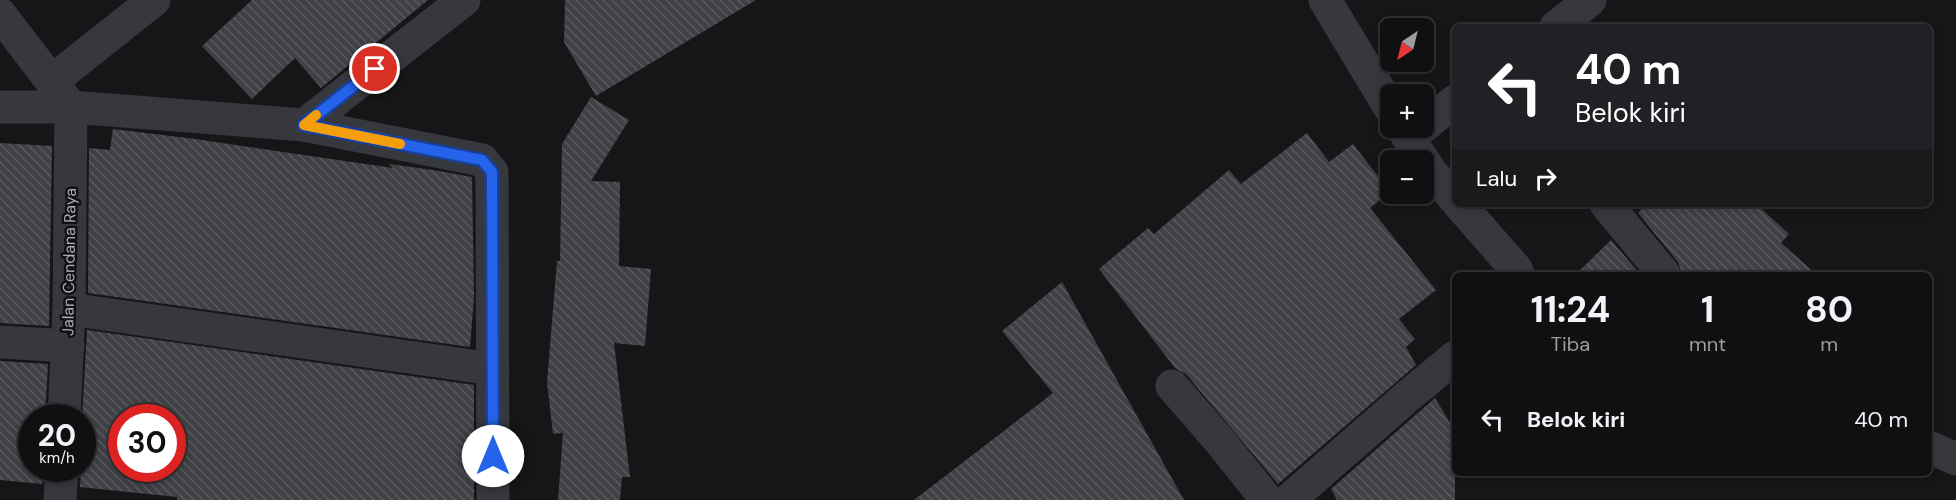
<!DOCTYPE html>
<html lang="id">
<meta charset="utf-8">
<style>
body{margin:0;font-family:"DM Sans",sans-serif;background:#19191b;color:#f1f3f6;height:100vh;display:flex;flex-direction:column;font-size:22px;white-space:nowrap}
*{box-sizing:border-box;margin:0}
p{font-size:20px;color:#9c9d9f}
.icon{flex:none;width:33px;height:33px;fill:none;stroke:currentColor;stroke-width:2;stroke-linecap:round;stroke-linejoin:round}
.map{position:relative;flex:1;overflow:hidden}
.panel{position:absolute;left:1452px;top:272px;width:480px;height:204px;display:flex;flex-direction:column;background:#101012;border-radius:9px;box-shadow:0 3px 9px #0003,0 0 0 2px #303032}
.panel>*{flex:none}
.top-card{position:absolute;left:1452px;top:24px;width:480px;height:183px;border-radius:9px;box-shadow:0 3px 9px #0003,0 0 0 2px #303032;background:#202124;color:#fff;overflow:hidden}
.needle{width:39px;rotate:215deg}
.tools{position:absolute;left:1380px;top:18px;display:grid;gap:12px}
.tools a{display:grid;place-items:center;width:54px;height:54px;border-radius:9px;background:#101012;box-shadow:0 3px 9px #0003,0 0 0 2px #303032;font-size:30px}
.speed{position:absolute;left:18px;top:404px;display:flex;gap:12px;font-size:30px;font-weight:700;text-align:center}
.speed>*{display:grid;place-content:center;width:78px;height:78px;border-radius:50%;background:#101012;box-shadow:0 3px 9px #0003,0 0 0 2px #303032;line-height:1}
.speed small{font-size:15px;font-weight:400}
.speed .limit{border:9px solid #d22;background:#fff;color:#111}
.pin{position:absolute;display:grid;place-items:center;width:51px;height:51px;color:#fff;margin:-26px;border:3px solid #fff;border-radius:50%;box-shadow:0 2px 6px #0007}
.me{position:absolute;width:66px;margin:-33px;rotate:0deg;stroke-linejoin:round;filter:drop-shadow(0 0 4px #0008)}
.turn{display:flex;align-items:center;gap:21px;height:126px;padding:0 24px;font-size:27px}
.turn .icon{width:78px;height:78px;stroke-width:2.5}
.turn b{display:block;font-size:42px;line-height:51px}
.then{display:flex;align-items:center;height:57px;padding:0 24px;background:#0003;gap:12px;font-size:22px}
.eta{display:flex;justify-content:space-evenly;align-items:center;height:102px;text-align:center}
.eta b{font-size:36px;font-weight:700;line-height:42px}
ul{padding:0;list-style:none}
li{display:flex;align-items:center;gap:18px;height:90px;padding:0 24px}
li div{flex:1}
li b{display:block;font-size:22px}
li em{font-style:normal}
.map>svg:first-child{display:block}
.building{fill:url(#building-back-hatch);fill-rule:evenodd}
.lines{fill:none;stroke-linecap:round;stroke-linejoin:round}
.minor{stroke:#37383d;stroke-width:33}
.route-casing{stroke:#184099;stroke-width:15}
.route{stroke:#2563eb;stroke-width:10}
.slow{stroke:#f59e0b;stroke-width:10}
.labels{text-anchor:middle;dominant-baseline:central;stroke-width:5;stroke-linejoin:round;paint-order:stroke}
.street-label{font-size:16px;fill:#a8adb8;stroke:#111113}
</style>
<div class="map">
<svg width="1956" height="500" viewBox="0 0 1956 500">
<defs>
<pattern id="building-back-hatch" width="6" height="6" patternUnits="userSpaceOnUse" patternTransform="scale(1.5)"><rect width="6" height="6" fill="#404145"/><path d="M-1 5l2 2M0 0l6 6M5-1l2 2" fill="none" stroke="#595a5e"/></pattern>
</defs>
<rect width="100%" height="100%" fill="#161618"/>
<!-- building -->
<g class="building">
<polygon points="252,0 428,0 321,88 295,58 252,99 202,46"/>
<polygon points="565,0 756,0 596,96 564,42"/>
<polygon points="591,97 629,120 591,181 620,182 619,266 651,269 645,346 614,343 630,477 622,477 620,500 558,500 563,433 553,434 547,382 557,261 560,261 562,144"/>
<polygon points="113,129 195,139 393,168 389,164 433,170 472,177 474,297 470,347 88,293 89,148 110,150"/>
<polygon points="1307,133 1329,162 1353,144 1390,192 1370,208 1436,290 1399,319 1415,339 1406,347 1416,365 1278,484 1186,374 1175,368 1099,269 1148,228 1154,234 1229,170 1241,184"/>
<polygon points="0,143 52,146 49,326 0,323"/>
<polygon points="1647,204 1756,204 1789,234 1781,243 1816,274 1682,274 1678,262 1638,213"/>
<polygon points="1611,240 1640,274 1576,274"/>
<polygon points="1062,282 1184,500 914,500 1053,393 1002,331"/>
<path d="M 87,330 L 474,385 L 474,500 L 177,500 L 177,497 L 80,487 L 81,468 L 82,468 L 82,419 ZM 122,417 L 172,417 L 172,468 L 122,468 Z"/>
<polygon points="0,361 48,364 45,417 32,417 32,468 43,468 42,484 0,480"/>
<polygon points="1435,398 1455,431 1455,500 1337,500 1331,489"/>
</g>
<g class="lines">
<!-- minor -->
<g class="minor">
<polyline points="1325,0 1390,108"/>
<polyline points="0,14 71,107 69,309 64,417"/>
<polyline points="1556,27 1590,0"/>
<polyline points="52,81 154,0"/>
<polyline points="0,107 71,107 304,125 482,160 492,172 493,500"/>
<polyline points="304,125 464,0"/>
<polyline points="1424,126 1455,101"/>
<polyline points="1402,128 1431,172 1455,199"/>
<polyline points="1459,204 1516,269 1518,274"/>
<polyline points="1606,204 1664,274"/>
<polyline points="69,309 493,369"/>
<polyline points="0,342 68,346"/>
<polyline points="1172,386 1219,440 1267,500"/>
<polyline points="1929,447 1956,459"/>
<polyline points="60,500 62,468"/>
<polyline points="1289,500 1408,396 1455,357"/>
</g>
</g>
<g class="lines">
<!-- route casing -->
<g class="route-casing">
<polyline id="route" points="375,69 304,125 482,160 492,172 493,456"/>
</g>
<!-- route -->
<use href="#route" class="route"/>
<!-- slow -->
<polyline class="slow" points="316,115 304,125 400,144"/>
</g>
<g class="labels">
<!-- street labels -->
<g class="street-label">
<text transform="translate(69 262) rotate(-89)">Jalan Cendana Raya</text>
</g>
</g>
</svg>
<div class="tools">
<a><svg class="needle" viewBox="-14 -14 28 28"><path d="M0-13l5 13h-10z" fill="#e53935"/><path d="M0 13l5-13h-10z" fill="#9c9d9f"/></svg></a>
<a>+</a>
<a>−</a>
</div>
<div class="speed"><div>20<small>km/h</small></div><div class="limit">30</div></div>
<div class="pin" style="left:375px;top:69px;background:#d93025"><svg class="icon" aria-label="arrive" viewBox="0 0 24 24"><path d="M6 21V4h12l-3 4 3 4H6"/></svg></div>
<svg class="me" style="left:493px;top:456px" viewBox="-20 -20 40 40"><circle r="19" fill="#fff"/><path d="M0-13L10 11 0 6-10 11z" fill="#2563eb"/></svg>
<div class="top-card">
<div class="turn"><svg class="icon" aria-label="left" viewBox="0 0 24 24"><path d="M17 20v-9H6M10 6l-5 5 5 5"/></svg><div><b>40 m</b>Belok kiri</div></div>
<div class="then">Lalu<svg class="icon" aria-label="right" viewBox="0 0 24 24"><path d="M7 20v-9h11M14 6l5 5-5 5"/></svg></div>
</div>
<section class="panel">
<div class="eta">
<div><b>11:24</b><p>Tiba</p></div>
<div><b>1</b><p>mnt</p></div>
<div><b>80</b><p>m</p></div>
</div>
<ul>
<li><svg class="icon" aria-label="left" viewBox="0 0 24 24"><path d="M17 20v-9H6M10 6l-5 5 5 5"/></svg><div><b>Belok kiri</b></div><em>40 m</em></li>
</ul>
</section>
</div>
